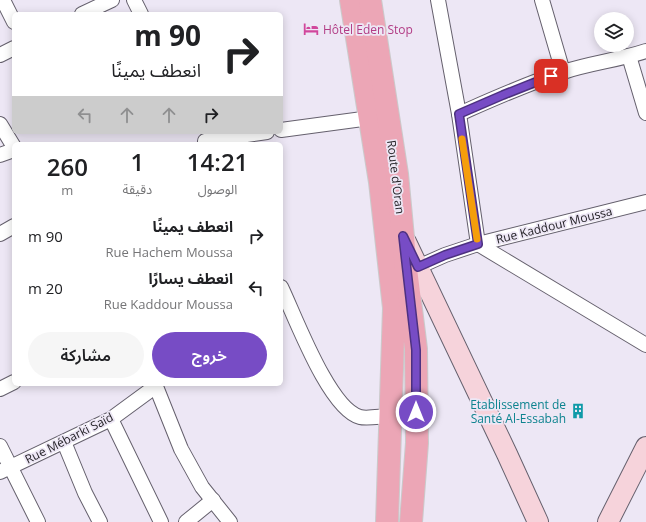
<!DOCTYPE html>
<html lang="ar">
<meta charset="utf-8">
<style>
body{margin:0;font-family:"Open Sans","Noto Sans Arabic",sans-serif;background:#f6f6f6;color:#202124;direction:rtl;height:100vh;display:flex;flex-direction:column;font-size:15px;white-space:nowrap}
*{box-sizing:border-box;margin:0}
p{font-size:13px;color:#757577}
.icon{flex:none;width:22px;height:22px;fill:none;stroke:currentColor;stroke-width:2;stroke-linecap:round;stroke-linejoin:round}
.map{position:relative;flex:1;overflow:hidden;direction:ltr}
.sheet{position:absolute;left:12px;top:142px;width:271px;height:244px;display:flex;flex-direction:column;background:#fff;border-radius:6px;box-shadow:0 2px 10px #0003;direction:rtl}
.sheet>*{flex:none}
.top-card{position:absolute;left:12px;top:12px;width:271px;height:122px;border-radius:6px;box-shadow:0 2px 10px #0003;direction:rtl;background:#fff;color:#202124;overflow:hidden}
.tools{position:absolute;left:594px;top:12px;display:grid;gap:8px}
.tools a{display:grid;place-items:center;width:40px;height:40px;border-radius:50%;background:#fff;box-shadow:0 2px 10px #0003;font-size:20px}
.pin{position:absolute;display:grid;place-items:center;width:34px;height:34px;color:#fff;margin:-17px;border-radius:8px;box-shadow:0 2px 6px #0006}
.me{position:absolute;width:44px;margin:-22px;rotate:0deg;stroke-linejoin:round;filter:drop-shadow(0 0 3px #0008)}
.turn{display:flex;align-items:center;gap:14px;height:84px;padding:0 16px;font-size:18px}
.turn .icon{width:52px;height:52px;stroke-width:2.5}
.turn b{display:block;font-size:28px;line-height:34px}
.lanes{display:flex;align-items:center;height:38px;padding:0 16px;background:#0003;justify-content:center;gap:20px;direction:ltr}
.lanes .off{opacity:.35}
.eta{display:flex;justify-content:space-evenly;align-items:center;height:68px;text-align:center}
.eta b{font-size:24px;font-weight:600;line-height:28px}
.button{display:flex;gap:8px;margin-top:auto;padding:8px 16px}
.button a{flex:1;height:46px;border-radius:24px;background:#774cc5;color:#fff;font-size:16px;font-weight:600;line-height:46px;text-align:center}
.button a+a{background:#f6f6f6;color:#202124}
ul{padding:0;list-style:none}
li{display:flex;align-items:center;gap:12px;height:52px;padding:0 16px}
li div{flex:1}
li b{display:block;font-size:15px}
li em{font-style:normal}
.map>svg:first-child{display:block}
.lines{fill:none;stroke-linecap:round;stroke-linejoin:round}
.street-casing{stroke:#65606d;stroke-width:16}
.secondary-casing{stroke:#65606d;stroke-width:22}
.primary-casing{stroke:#cbcacb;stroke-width:24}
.street{stroke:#fff;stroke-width:14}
.secondary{stroke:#f6d3db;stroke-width:20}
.primary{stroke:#eca6b6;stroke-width:22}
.route-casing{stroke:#4d3180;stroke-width:10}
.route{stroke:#774cc5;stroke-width:7}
.slow{stroke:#f59e0b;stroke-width:7}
.labels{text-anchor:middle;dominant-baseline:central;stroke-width:3.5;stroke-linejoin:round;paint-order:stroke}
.hotel-label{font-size:12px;fill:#b23c85;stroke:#ede7f5;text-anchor:start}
.street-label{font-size:12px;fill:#252328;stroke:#ede7f5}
.culture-label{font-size:12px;fill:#0d838f;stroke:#ede7f5;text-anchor:end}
</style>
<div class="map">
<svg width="646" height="522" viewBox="0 0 646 522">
<rect width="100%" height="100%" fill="#ede7f5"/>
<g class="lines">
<!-- street casing -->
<g class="street-casing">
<g id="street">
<polyline points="3,0 14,22"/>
<polyline points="134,0 141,14"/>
<polyline points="438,0 459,114 478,244 646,345"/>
<polyline points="542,0 563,72"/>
<polyline points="82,14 112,0"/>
<polyline points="0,55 14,48"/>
<polyline points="629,56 646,113"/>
<path d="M 459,114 C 493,99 528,83 563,72 C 590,63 619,60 646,51"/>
<polyline points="0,124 14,147"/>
<polyline points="281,130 370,118"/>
<polyline points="205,141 267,132"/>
<polyline points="0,155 14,150"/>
<polyline points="0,234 14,226"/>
<polyline points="418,267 445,255 478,244 646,202"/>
<path d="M 281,287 C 295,316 329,409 360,417 C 367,419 382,416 391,416"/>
<polyline points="155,384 181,449 202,487 230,522"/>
<polyline points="0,389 14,382"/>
<polyline points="111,419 161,522"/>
<polyline points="64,442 85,493 100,522"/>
<polyline points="0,446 38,522"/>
<polyline points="0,472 111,419 156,386"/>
<polyline points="186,522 213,500"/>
</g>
</g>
<!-- secondary casing -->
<g class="secondary-casing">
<g id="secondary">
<polyline points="406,242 507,454 538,522"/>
<polyline points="608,522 646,447"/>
</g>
</g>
<!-- primary casing -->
<g class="primary-casing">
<g id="primary">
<polyline points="351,0 380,182 394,308 387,522"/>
<polyline points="370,0 397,174 406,269 416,349 417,443 411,522"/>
</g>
</g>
<!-- street -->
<use href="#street" class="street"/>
<!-- secondary -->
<use href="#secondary" class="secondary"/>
<!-- primary -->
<use href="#primary" class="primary"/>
</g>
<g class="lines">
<!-- route casing -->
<g class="route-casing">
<polyline id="route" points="416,412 416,350 403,236 418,267 445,255 478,244 459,114 503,95 551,76"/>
</g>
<!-- route -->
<use href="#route" class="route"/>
<!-- slow -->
<polyline class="slow" points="462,139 477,239"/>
</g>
<!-- icons -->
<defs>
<g id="hotel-bare" transform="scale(1.2)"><path d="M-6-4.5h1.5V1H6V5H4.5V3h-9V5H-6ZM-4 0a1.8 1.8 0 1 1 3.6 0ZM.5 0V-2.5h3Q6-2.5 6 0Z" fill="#d1479c" stroke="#ede7f5" stroke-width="2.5" paint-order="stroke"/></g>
<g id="building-bare" transform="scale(1.2)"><path d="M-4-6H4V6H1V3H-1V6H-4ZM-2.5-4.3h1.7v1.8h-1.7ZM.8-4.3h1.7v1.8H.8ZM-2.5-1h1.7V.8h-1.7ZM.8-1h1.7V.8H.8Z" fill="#0f9aa8" stroke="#ede7f5" stroke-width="2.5" paint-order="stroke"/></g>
</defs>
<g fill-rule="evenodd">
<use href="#hotel-bare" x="311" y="29"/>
<use href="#building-bare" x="578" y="411"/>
</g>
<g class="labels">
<!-- hotel labels -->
<g class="hotel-label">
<text x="323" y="29">Hôtel Eden Stop</text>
</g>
<!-- street labels -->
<g class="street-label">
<text transform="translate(396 177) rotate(83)">Route d'Oran</text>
<text transform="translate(554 225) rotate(-14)">Rue Kaddour Moussa</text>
<text transform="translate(69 438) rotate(-27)">Rue Mébarki Saïd</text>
</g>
<!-- culture labels -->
<g class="culture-label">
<text x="566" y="404">Etablissement de<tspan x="566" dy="14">Santé Al-Essabah</tspan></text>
</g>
</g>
</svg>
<div class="tools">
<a><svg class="icon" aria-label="layers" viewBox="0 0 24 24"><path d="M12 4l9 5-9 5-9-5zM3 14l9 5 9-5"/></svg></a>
</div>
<div class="pin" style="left:551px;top:76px;background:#d93025"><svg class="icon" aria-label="arrive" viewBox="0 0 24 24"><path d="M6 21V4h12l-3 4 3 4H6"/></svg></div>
<svg class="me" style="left:416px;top:412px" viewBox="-20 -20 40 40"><circle r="17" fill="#774cc5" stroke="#fff" stroke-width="3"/><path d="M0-11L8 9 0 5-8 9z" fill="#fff"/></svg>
<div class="top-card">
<div class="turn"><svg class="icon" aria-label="right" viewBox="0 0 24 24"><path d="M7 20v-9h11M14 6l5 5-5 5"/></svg><div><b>90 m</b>انعطف يمينًا</div></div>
<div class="lanes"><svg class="icon off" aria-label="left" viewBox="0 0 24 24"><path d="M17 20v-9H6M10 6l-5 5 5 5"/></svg><svg class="icon off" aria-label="ahead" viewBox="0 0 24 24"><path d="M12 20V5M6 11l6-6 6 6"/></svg><svg class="icon off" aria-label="ahead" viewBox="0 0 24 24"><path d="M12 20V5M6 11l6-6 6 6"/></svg><svg class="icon" aria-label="right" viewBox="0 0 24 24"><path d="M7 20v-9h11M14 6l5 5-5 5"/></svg></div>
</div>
<section class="sheet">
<div class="eta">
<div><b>14:21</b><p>الوصول</p></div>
<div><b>1</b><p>دقيقة</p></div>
<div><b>260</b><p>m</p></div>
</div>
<ul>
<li><svg class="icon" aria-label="right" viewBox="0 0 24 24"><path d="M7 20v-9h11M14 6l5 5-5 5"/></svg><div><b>انعطف يمينًا</b><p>Rue Hachem Moussa</p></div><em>90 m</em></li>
<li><svg class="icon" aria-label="left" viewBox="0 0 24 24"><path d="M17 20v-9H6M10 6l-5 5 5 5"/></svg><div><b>انعطف يسارًا</b><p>Rue Kaddour Moussa</p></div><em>20 m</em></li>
</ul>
<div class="button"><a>خروج</a><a>مشاركة</a></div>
</section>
</div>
